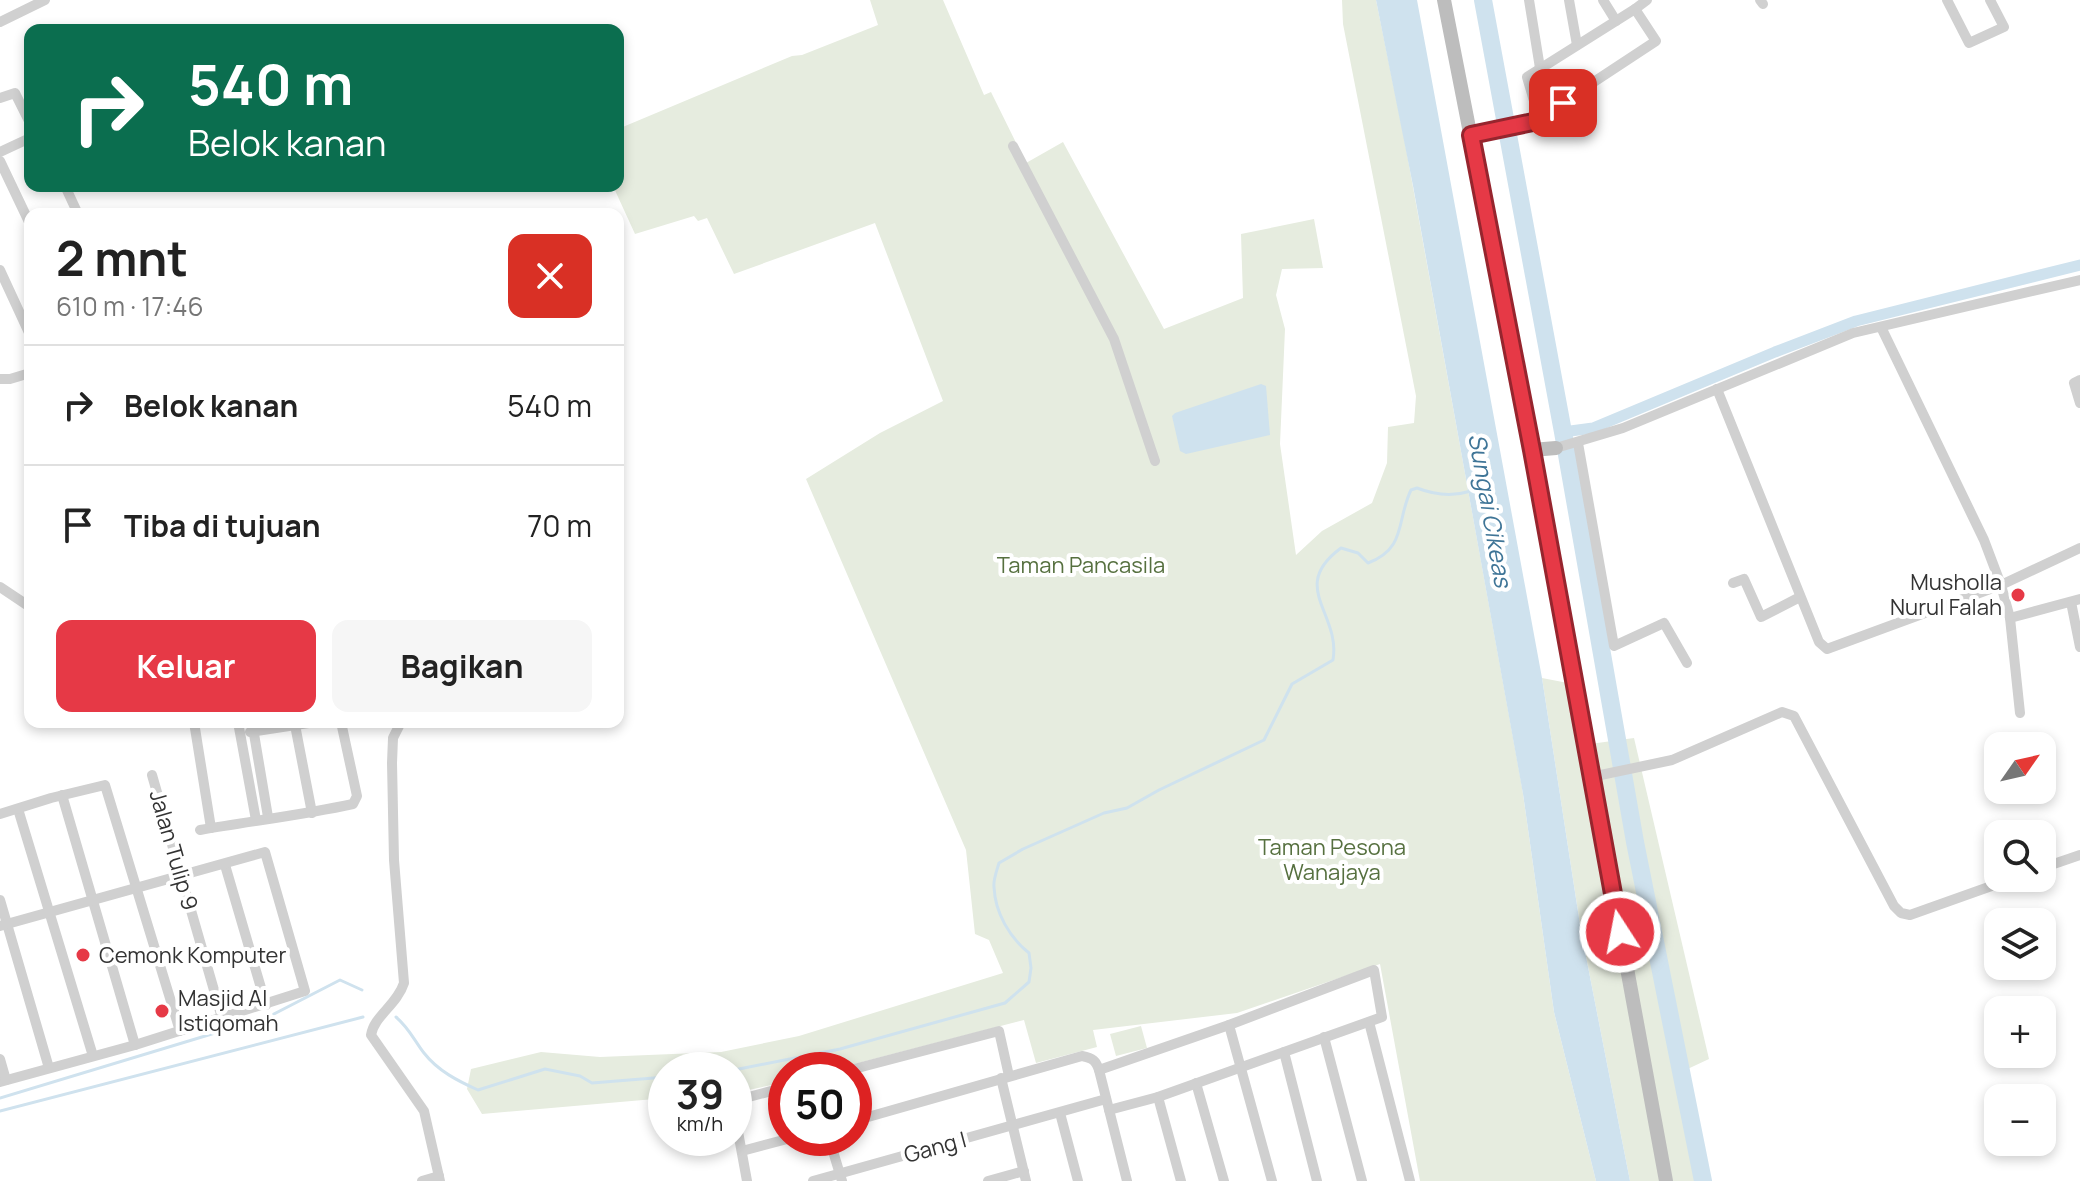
<!DOCTYPE html>
<html lang="id">
<meta charset="utf-8">
<style>
body{margin:0;font-family:Manrope,sans-serif;background:#f6f6f6;color:#222;height:100vh;display:flex;flex-direction:column;font-size:30px;white-space:nowrap}
*{box-sizing:border-box;margin:0}
p{font-size:26px;color:#767676}
.icon{flex:none;width:44px;height:44px;fill:none;stroke:currentColor;stroke-width:2;stroke-linecap:round;stroke-linejoin:round}
.map{position:relative;flex:1;overflow:hidden}
.drawer{position:absolute;left:24px;top:208px;width:600px;height:520px;display:flex;flex-direction:column;background:#fff;border-radius:16px;box-shadow:0 4px 12px #0003}
.drawer>*{flex:none}
.guide{position:absolute;left:24px;top:24px;width:600px;height:168px;border-radius:16px;box-shadow:0 4px 12px #0003;background:#0b6e4f;color:#fff;overflow:hidden}
.needle{width:52px;rotate:56deg}
.tools{position:absolute;left:1984px;top:732px;display:grid;gap:16px}
.tools a{display:grid;place-items:center;width:72px;height:72px;border-radius:16px;background:#fff;box-shadow:0 4px 12px #0003;font-size:40px}
.speed{position:absolute;left:648px;top:1052px;display:flex;gap:16px;font-size:40px;font-weight:700;text-align:center}
.speed>*{display:grid;place-content:center;width:104px;height:104px;border-radius:50%;background:#fff;box-shadow:0 4px 12px #0003;line-height:1}
.speed small{font-size:20px;font-weight:400}
.speed .limit{border:12px solid #d22;background:#fff;color:#111}
.pin{position:absolute;display:grid;place-items:center;width:68px;height:68px;color:#fff;margin:-34px;border-radius:16px;box-shadow:0 4px 12px #0006}
.me{position:absolute;width:88px;margin:-44px;rotate:349deg;stroke-linejoin:round;filter:drop-shadow(0 0 6px #0008)}
.turn{display:flex;align-items:center;gap:28px;height:168px;padding:0 32px;font-size:36px}
.turn .icon{width:104px;height:104px;stroke-width:2.5}
.turn b{display:block;font-size:56px;line-height:68px}
.round{display:grid;place-items:center;flex:none;width:84px;height:84px;border-radius:16px;background:#f6f6f6}
.overview{display:flex;align-items:center;justify-content:space-between;height:136px;padding:0 32px}
h1{font-size:48px;font-weight:700;line-height:60px}
.action{display:flex;gap:16px;margin-top:auto;padding:16px 32px}
.action a{flex:1;height:92px;border-radius:16px;background:#e63946;color:#fff;font-size:32px;font-weight:700;line-height:92px;text-align:center}
.action a+a{background:#f6f6f6;color:#222}
ul{padding:0;list-style:none}
li{display:flex;align-items:center;gap:24px;height:120px;padding:0 32px;border-top:2px solid #e0e0e0}
li div{flex:1}
li b{display:block;font-size:30px}
li em{font-style:normal}
.map>svg:first-child{display:block}
.green{fill:#e6ecdf}
.water{fill:#cfe2ee}
.lines{fill:none;stroke-linecap:round;stroke-linejoin:round}
.stream{stroke:#cfe2ee;stroke-width:3}
.canal{stroke:#cfe2ee;stroke-width:11}
.river{stroke:#cfe2ee;stroke-width:18}
.street{stroke:#d0d0d0;stroke-width:10}
.secondary{stroke:#bdbdbd;stroke-width:14}
.route-casing{stroke:#96252e;stroke-width:20}
.route{stroke:#e63946;stroke-width:14}
.poi-dot{fill:#e63946;stroke:#fff;stroke-width:3}
.labels{text-anchor:middle;dominant-baseline:central;stroke-width:8;stroke-linejoin:round;paint-order:stroke}
.park-label{font-size:22px;fill:#56703f;stroke:#fff}
.poi-label{font-size:22px;fill:#333;stroke:#fff;text-anchor:start}
.street-label{font-size:22px;fill:#333;stroke:#fff}
.water-label{font-size:24px;font-style:italic;fill:#3f7597;stroke:#fff}
</style>
<div class="map">
<svg width="2080" height="1181" viewBox="0 0 2080 1181">
<rect width="100%" height="100%" fill="#fff"/>
<!-- green -->
<g class="green">
<polygon points="870,0 943,0 984,95 991,92 1026,163 1063,142 1164,329 1243,298 1241,234 1314,219 1323,268 1282,269 1276,295 1285,329 1280,444 1296,555 1322,531 1372,503 1387,463 1388,427 1414,423 1416,396 1343,24 1342,0 1376,0 1403,132 1522,787 1554,1012 1596,1181 1420,1181 1380,964 1237,1013 1093,1030 1097,1047 1036,1063 1024,1020 831,1070 786,1070 786,1082 739,1092 734,1093 734,1070 666,1070 666,1098 482,1114 467,1089 471,1069 541,1052 600,1057 721,1052 799,1036 1003,973 989,940 975,934 966,850 806,479 880,433 943,401 875,223 734,274 707,218 698,221 694,216 635,234 613,186 618,186 618,129 792,56 802,55 878,25"/>
<polygon points="1542,678 1573,684 1590,744 1634,738 1709,1059 1679,1073 1698,1181 1630,1181 1581,931"/>
<polygon points="1141,1026 1147,1048 1116,1056 1110,1034"/>
</g>
<!-- water -->
<g class="water">
<polygon points="1376,0 1417,0 1542,678 1581,931 1630,1181 1596,1181 1554,1012 1523,794 1413,186"/>
<polygon points="1261,384 1266,386 1270,435 1186,454 1180,451 1172,416 1175,413"/>
</g>
<g class="lines">
<!-- stream -->
<g class="stream">
<path d="M 396,1017 C 409,1028 414,1040 424,1053 C 438,1071 458,1081 478,1090 L 545,1069 L 580,1076 L 592,1083 L 666,1077"/>
<path d="M 734,1070 L 840,1049 L 1005,1003 L 1029,982 L 1031,968 L 1029,953 C 1010,938 995,913 994,887 C 993,880 997,870 999,863 L 1023,849 L 1104,813 L 1127,808 L 1159,790 L 1264,740 L 1292,684 L 1333,660 C 1341,613 1288,587 1341,548 L 1358,553 L 1368,563 C 1407,548 1396,521 1411,490 L 1417,488 C 1435,495 1452,497 1471,491"/>
<polyline points="0,1098 268,1017 340,980 362,990"/>
<polyline points="0,1111 363,1017"/>
</g>
<!-- canal -->
<polyline class="canal" points="1563,432 1593,428 1775,352 1856,321 2080,265"/>
<!-- river -->
<polyline class="river" points="1483,0 1563,432 1635,842 1703,1181"/>
<!-- street -->
<g class="street">
<polyline points="1529,0 1540,68"/>
<polyline points="1569,0 1577,45"/>
<polyline points="1603,0 1616,21"/>
<polyline points="1760,0 1763,4"/>
<polyline points="1947,0 1969,43 2004,27 1990,0"/>
<polyline points="0,22 45,0"/>
<polyline points="0,98 15,93 30,123"/>
<polyline points="1539,118 1527,77 1635,9"/>
<polyline points="1471,135 1533,122 1656,41 1635,9 1647,0"/>
<polyline points="1013,146 1114,339 1155,461"/>
<polyline points="0,152 30,138"/>
<polyline points="0,161 30,224"/>
<polyline points="65,186 78,214"/>
<polyline points="0,270 30,335"/>
<polyline points="1881,327 1984,540 2001,585 2010,618 2020,713"/>
<polyline points="0,379 10,379 30,373"/>
<polyline points="2080,380 2074,383 2080,403"/>
<polyline points="1717,389 1819,642 1827,649 2001,585 2080,548"/>
<polyline points="1578,443 1614,646 1664,623 1687,663"/>
<polyline points="1556,448 1623,428 1853,333 2080,280"/>
<polyline points="1733,583 1744,579 1761,617 1800,597"/>
<polyline points="0,587 30,607"/>
<polyline points="2071,602 2080,647"/>
<polyline points="2010,618 2080,599"/>
<polyline points="194,722 211,828"/>
<polyline points="238,722 256,820"/>
<polyline points="252,722 268,817"/>
<path d="M 401,722 L 393,738 L 392,763 L 394,860 L 404,983 C 397,1005 374,1016 371,1035 L 424,1111 L 440,1181"/>
<polyline points="136,723 197,722"/>
<polyline points="295,725 312,813"/>
<polyline points="250,732 315,722"/>
<polyline points="152,775 222,1018"/>
<polyline points="1591,777 1672,760 1782,712 1794,716 1894,906 1901,913 1910,915 2014,878"/>
<polyline points="62,795 135,1045"/>
<polyline points="18,809 93,1056"/>
<polyline points="0,814 51,798 105,785 180,1031"/>
<path d="M 200,830 C 251,821 303,815 353,804 L 357,796 L 341,722"/>
<polyline points="225,865 266,1005"/>
<polyline points="2042,868 2080,855"/>
<polyline points="0,900 49,1068"/>
<polyline points="0,926 265,852 305,991 135,1045 0,1082"/>
<polyline points="1369,1022 1410,1181"/>
<polyline points="1324,1037 1362,1181"/>
<polyline points="1284,1052 1317,1181"/>
<polyline points="0,1059 6,1080"/>
<polyline points="850,1070 999,1031 1009,1076"/>
<polyline points="1099,1070 1229,1025 1272,1181"/>
<polyline points="1001,1078 1026,1181"/>
<polyline points="1196,1083 1224,1181"/>
<polyline points="1158,1097 1181,1181"/>
<polyline points="734,1101 786,1087"/>
<polyline points="734,1110 747,1181"/>
<polyline points="1109,1110 1158,1097 1382,1017 1374,970 1229,1025"/>
<polyline points="1060,1113 1078,1181"/>
<path d="M 854,1121 L 1082,1056 C 1093,1058 1096,1061 1099,1070 L 1127,1181"/>
<polyline points="829,1138 842,1181"/>
<polyline points="742,1151 791,1138"/>
<polyline points="422,1181 439,1176"/>
<polyline points="813,1181 1106,1099"/>
<polyline points="988,1181 1024,1171"/>
</g>
<!-- secondary -->
<g class="secondary">
<polyline points="1444,0 1532,450 1666,1181"/>
<polyline points="1532,450 1556,448"/>
</g>
</g>
<g class="lines">
<!-- route casing -->
<g class="route-casing">
<polyline id="route" points="1563,103 1533,122 1471,135 1532,450 1620,932"/>
</g>
<!-- route -->
<use href="#route" class="route"/>
</g>
<!-- markers -->
<g class="poi-dot">
<circle cx="2018" cy="595" r="8"/>
<circle cx="83" cy="955" r="8"/>
<circle cx="162" cy="1011" r="8"/>
</g>
<g class="labels">
<!-- park labels -->
<g class="park-label">
<text x="1081" y="565">Taman Pancasila</text>
<text x="1332" y="847">Taman Pesona<tspan x="1332" dy="25">Wanajaya</tspan></text>
</g>
<!-- poi labels -->
<g class="poi-label">
<text x="2002" y="582" text-anchor="end">Musholla<tspan x="2002" dy="25">Nurul Falah</tspan></text>
<text x="99" y="955">Cemonk Komputer</text>
<text x="178" y="998">Masjid Al<tspan x="178" dy="25">Istiqomah</tspan></text>
</g>
<!-- street labels -->
<g class="street-label">
<text transform="translate(174 850) rotate(74)">Jalan Tulip 9</text>
<text transform="translate(935 1147) rotate(-15)">Gang I</text>
</g>
<!-- water labels -->
<g class="water-label">
<text transform="translate(1491 510) rotate(80)">Sungai Cikeas</text>
</g>
</g>
</svg>
<div class="tools">
<a><svg class="needle" viewBox="-14 -14 28 28"><path d="M0-13l5 13h-10z" fill="#e53935"/><path d="M0 13l5-13h-10z" fill="#767676"/></svg></a>
<a><svg class="icon" aria-label="search" viewBox="0 0 24 24"><circle cx="10" cy="10" r="6"/><path d="M15 15l6 6"/></svg></a>
<a><svg class="icon" aria-label="layers" viewBox="0 0 24 24"><path d="M12 4l9 5-9 5-9-5zM3 14l9 5 9-5"/></svg></a>
<a>+</a>
<a>−</a>
</div>
<div class="speed"><div>39<small>km/h</small></div><div class="limit">50</div></div>
<div class="pin" style="left:1563px;top:103px;background:#d93025"><svg class="icon" aria-label="arrive" viewBox="0 0 24 24"><path d="M6 21V4h12l-3 4 3 4H6"/></svg></div>
<svg class="me" style="left:1620px;top:932px" viewBox="-20 -20 40 40"><circle r="17" fill="#e63946" stroke="#fff" stroke-width="3"/><path d="M0-11L8 9 0 5-8 9z" fill="#fff"/></svg>
<div class="guide">
<div class="turn"><svg class="icon" aria-label="right" viewBox="0 0 24 24"><path d="M7 20v-9h11M14 6l5 5-5 5"/></svg><div><b>540 m</b>Belok kanan</div></div>
</div>
<section class="drawer">
<div class="overview"><div><h1>2 mnt</h1><p>610 m · 17:46</p></div><a class="round" style="background:#d93025;color:#fff"><svg class="icon" aria-label="close" viewBox="0 0 24 24"><path d="M6 6l12 12M18 6L6 18"/></svg></a></div>
<ul>
<li><svg class="icon" aria-label="right" viewBox="0 0 24 24"><path d="M7 20v-9h11M14 6l5 5-5 5"/></svg><div><b>Belok kanan</b></div><em>540 m</em></li>
<li><svg class="icon" aria-label="arrive" viewBox="0 0 24 24"><path d="M6 21V4h12l-3 4 3 4H6"/></svg><div><b>Tiba di tujuan</b></div><em>70 m</em></li>
</ul>
<div class="action"><a>Keluar</a><a>Bagikan</a></div>
</section>
</div>
